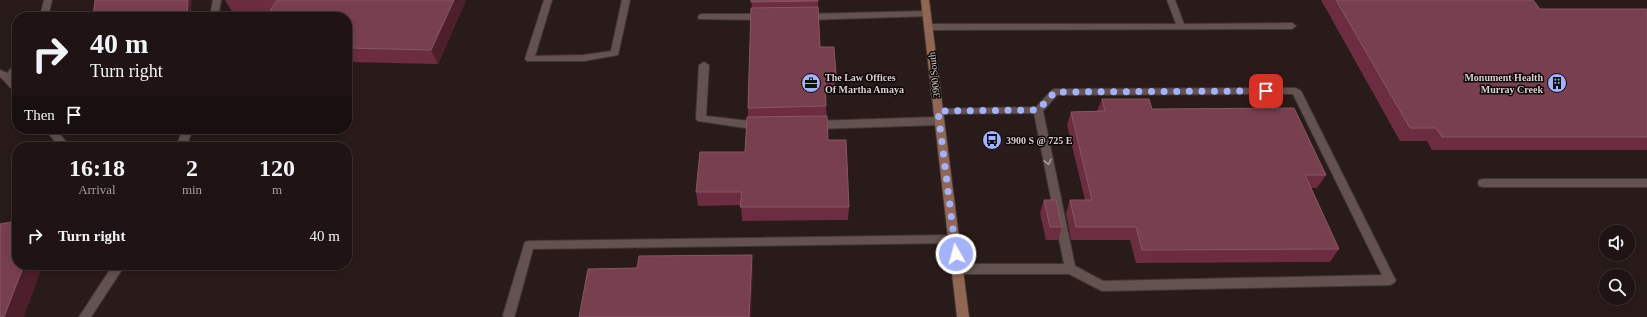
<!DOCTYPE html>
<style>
body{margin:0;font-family:Georgia,serif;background:#271d1c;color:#f1f3f6;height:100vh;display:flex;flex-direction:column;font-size:15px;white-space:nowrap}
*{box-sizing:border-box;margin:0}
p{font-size:13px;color:#a19ea0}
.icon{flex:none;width:22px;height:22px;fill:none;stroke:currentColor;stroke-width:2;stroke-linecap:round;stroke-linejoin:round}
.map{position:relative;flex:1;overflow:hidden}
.sheet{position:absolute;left:12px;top:142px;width:340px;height:128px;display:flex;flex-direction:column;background:#1f1413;border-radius:16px;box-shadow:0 2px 10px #0003,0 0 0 1px #3c3333}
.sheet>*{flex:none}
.banner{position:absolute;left:12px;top:12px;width:340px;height:122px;border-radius:16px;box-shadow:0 2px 10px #0003,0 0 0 1px #3c3333;background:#1f1413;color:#f1f3f6;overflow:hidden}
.controls{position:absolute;left:1599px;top:225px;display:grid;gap:8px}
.controls a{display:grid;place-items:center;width:36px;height:36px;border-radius:50%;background:#1f1413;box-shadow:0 2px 10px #0003,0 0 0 1px #3c3333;font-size:20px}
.pin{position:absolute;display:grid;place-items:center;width:34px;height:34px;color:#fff;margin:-17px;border-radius:8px;box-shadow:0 2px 6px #0006}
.me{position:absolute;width:44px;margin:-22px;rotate:353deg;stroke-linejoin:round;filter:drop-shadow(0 0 3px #0008)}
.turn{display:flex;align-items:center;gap:14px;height:84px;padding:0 12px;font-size:18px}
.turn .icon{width:52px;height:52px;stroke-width:2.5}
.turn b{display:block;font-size:28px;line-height:34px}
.then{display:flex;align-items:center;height:38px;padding:0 12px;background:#0003;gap:8px;font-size:15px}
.eta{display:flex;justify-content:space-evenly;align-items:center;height:68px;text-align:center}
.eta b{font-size:24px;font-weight:700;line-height:28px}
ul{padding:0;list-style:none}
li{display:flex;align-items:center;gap:12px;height:52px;padding:0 12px}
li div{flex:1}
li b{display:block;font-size:15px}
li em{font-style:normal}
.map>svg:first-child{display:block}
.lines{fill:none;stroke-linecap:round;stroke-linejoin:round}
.lane-casing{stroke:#413736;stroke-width:2}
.secondary-casing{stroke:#413736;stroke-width:2}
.lane{fill:#63524f;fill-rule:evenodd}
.secondary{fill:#916753;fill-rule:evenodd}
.wall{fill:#6c2d40}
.shaded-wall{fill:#4c1f2a}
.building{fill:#783f4f;stroke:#885664}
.oneway{stroke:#a59896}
.route{stroke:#a3b2fd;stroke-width:7;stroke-dasharray:0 12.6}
.labels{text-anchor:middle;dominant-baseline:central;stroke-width:3;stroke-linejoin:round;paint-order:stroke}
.street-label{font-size:10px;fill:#dbd1d0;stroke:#0d0807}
.poi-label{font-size:10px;font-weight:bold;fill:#dbd1d0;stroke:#0d0807;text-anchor:start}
</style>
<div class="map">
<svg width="1647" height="317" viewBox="0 0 1647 317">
<rect width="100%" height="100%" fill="#291b19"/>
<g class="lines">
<!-- lane casing -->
<g class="lane-casing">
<g id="lane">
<polygon points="44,0 52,0 48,17 40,17"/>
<polygon points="213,0 221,0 218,17 210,17"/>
<polygon points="544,0 552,0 535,56 584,55 611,51 622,0 630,0 618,55 584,61 527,61 525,59"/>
<polygon points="1167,0 1175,0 1184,24 1292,23 1296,26 1292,29 929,30 925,27 929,24 1176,24"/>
<polygon points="927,11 931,14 930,16 805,20 801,17 805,14"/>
<polygon points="702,14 763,14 767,17 763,20 699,19 698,17 699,15"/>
<polygon points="704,62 709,65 706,116 759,122 764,126 762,129 759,130 698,121 696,119 699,65"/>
<path d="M 17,64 L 17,73 L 13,78 L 17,83 L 17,92 C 10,90 6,81 0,77 L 0,70 L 7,73 L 14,65 Z"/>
<path d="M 1296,88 L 1301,91 L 1394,277 L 1396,280 L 1394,283 L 1390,285 L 1102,291 L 1069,274 L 957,274 L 953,272 L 951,269 L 953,266 L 957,264 L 1064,264 L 1034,113 L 938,114 L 935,113 L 933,111 L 935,109 L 1036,107 L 1052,90 L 1055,89 ZM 1293,94 L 1382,275 L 1103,281 L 1075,266 L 1043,111 L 1057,95 Z"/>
<polygon points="939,117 944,121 939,125 815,129 810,125 815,121"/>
<polygon points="45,129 56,129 70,147 59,147"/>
<polygon points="183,129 193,129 186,147 176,147"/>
<polygon points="1483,179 1647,179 1647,187 1483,187 1479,186 1478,183 1479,180"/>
<polygon points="954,235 958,236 959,239 958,242 954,243 533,249 515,315 514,317 504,317 503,315 524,245 525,242 529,241"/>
<polygon points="113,265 125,265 91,317 79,317"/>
</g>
</g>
<!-- secondary casing -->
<g class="secondary-casing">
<polygon id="secondary" points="921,0 929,0 969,317 957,317"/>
</g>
<!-- lane -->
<use href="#lane" class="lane"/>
<!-- secondary -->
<use href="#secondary" class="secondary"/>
</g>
<!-- wall -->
<g class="wall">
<polygon points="225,0 466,0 438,64 347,62 347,17 268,13 233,13"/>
<polygon points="751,0 818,0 820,47 836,75 835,88 825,88 828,140 849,207 848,220 742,221 741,205 698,206 696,192 745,152 748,117 748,108 752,8"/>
<polygon points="1321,0 1533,0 1540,9 1647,9 1647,150 1432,150 1427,141 1400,141"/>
<polygon points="1102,99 1152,109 1326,175 1317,188 1311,188 1339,249 1330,262 1136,263 1130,240 1071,240 1066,213 1070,200 1085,200 1067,125 1071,112 1097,111"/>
<polygon points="1044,200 1062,227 1058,240 1046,240 1040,213"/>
</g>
<!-- shaded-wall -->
<g class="shaded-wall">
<polygon points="188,0 192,0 191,17 187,17"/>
<polygon points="454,0 466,0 438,64 431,50"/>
<polygon points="752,255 753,268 751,317 749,317"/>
<polygon points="24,265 43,265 24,317 4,317"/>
</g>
<!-- building -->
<g class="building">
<polygon points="95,0 188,0 187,17 93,17"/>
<polygon points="277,0 454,0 431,50 347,48 347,17 266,17"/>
<polygon points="751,0 818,0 818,1 751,2"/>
<polygon points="1336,0 1533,0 1540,9 1647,9 1647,137 1442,137 1436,128 1410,128"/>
<polygon points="818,7 820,47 834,47 836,75 825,76 826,106 748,108 751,8"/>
<polygon points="1102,99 1149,99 1152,109 1294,108 1326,175 1305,175 1339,249 1142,250 1136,227 1076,227 1070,200 1092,200 1071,112 1105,111"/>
<polygon points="827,116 828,140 846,140 849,207 740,207 742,192 696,192 700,152 745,152 747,117"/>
<polygon points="1044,200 1056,200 1062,227 1050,227"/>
<polygon points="17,221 17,265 24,265 4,317 0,317 0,224"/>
<polygon points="752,255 749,317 579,317 588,269 637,268 639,256"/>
</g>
<!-- one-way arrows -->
<defs><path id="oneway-chevron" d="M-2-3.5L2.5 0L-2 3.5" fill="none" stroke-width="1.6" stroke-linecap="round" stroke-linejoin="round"/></defs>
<use class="oneway" href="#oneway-chevron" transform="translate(1048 162) rotate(78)"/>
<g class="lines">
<!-- route -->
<polyline class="route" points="956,254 938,111 1038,110 1055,92 1266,91"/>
</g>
<!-- icons -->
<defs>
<g id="office-disc" transform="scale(1)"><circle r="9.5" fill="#a3b2fd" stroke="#0d0807"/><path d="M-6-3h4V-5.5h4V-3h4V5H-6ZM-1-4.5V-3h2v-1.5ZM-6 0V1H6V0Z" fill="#111"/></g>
<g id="building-disc" transform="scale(1)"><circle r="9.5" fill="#a3b2fd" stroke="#0d0807"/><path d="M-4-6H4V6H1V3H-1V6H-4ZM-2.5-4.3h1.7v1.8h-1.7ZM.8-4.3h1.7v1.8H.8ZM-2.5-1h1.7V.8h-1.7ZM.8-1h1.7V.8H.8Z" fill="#111"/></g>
<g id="bus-disc" transform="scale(1)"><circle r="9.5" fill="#a3b2fd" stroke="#0d0807"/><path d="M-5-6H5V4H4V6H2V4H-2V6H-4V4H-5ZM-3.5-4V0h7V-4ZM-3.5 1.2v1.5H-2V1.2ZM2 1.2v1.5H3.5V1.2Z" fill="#111"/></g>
</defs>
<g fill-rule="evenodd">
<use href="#office-disc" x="811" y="83"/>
<use href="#building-disc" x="1557" y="83"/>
<use href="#bus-disc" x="992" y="140"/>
</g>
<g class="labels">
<!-- street labels -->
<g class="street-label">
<text transform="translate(934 75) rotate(-96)">3900 South</text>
</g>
<!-- poi labels -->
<g class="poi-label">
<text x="825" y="77">The Law Offices<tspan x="825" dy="12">Of Martha Amaya</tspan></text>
<text x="1543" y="77" text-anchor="end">Monument Health<tspan x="1543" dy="12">Murray Creek</tspan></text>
<text x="1006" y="140">3900 S @ 725 E</text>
</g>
</g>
</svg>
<div class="controls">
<a><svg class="icon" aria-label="sound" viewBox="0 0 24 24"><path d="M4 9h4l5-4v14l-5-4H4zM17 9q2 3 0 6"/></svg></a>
<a><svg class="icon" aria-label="search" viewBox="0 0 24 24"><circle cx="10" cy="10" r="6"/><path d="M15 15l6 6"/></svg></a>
</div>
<div class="pin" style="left:1266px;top:91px;background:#d93025"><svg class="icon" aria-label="arrive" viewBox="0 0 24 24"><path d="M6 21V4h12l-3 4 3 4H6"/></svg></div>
<svg class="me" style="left:956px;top:254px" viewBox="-20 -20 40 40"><circle r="17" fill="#a3b2fd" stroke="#fff" stroke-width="3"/><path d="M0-11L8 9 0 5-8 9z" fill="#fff"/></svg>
<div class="banner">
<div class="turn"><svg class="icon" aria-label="right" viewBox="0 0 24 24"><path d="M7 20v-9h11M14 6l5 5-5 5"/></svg><div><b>40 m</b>Turn right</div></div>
<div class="then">Then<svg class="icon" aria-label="arrive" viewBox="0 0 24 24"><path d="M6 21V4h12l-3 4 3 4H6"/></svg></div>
</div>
<section class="sheet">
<div class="eta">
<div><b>16:18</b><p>Arrival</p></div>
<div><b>2</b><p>min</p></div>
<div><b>120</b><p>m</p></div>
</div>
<ul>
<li><svg class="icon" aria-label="right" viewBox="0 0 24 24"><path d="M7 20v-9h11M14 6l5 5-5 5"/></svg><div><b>Turn right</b></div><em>40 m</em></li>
</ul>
</section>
</div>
